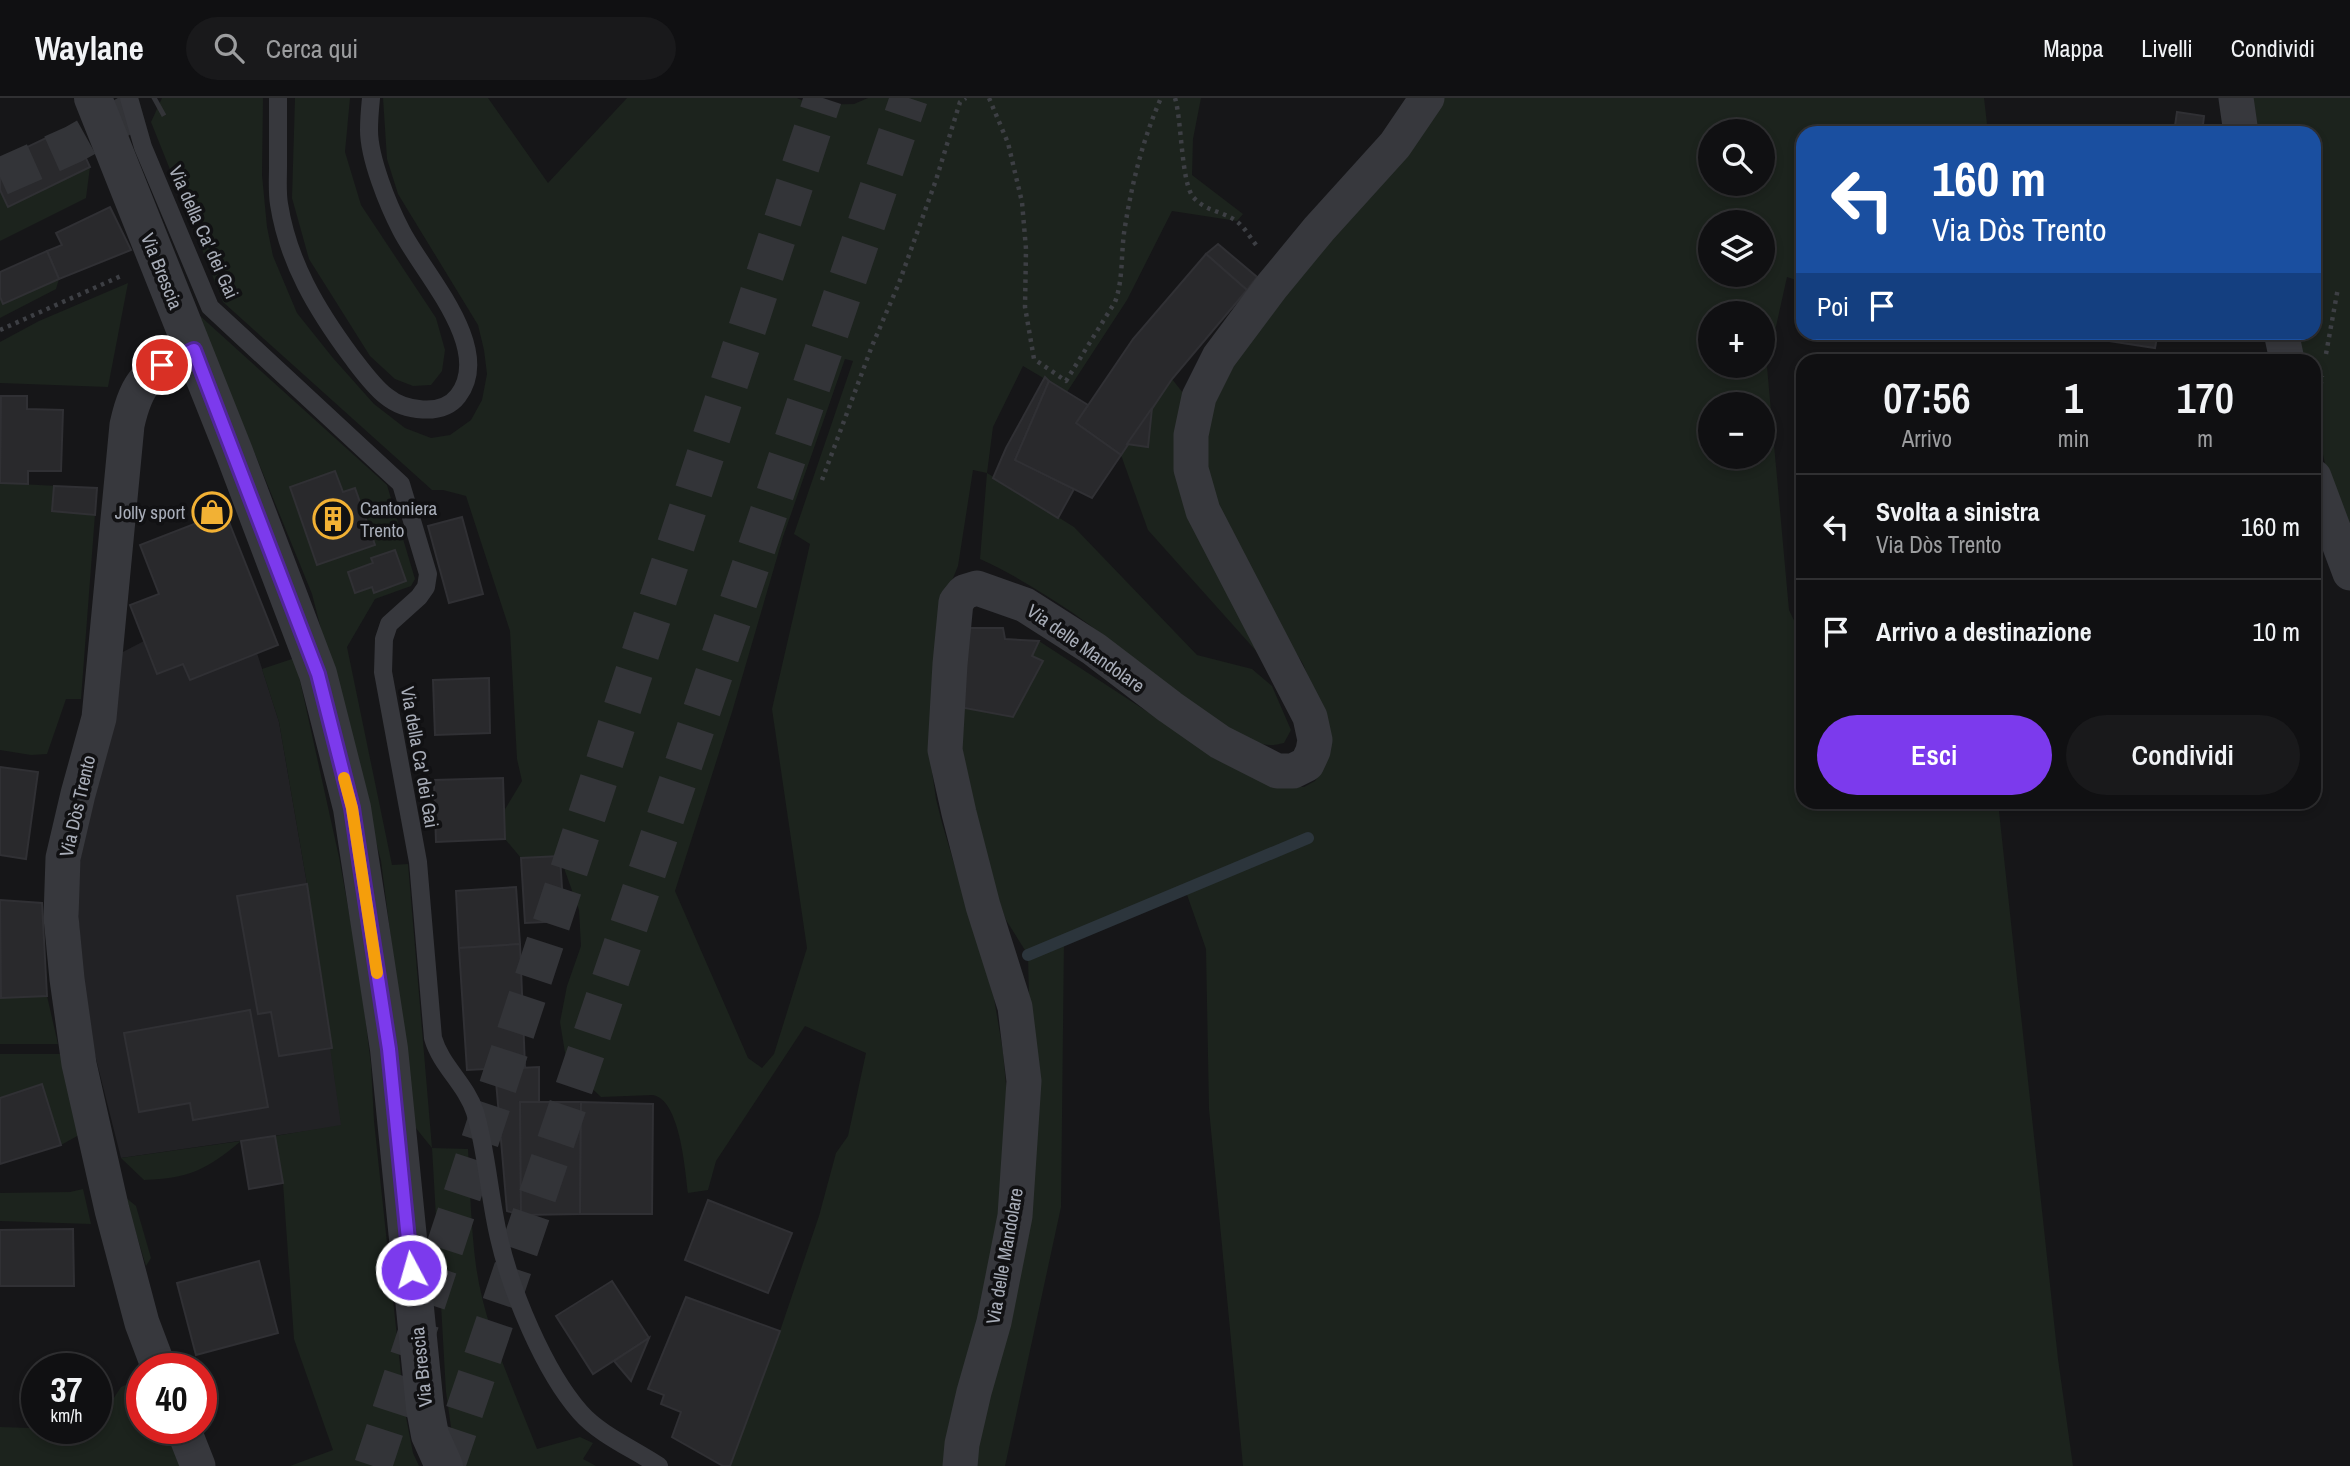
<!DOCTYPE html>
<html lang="it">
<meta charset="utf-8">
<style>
body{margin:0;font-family:"Archivo Narrow",sans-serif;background:#19191b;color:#f1f3f6;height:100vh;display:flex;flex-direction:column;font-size:26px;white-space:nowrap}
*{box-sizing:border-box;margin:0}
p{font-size:23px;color:#9c9d9f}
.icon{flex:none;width:38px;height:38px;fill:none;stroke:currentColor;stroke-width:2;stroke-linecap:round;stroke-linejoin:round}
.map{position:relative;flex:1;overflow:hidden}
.sheet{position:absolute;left:1796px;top:256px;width:525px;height:455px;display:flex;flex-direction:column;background:#101012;border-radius:21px;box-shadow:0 4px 10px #0003,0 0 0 2px #303032}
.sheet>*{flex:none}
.guide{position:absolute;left:1796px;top:28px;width:525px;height:214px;border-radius:21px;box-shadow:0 4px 10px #0003,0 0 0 2px #303032;background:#1a4fa0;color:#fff;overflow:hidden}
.fabs{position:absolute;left:1698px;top:21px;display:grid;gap:14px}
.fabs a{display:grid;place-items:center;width:77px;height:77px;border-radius:50%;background:#101012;box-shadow:0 4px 10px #0003,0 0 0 2px #303032;font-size:35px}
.speed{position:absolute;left:21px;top:1255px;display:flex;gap:14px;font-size:35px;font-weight:700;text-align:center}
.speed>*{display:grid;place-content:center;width:91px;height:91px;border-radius:50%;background:#101012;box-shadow:0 4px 10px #0003,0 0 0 2px #303032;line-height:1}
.speed small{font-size:18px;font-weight:400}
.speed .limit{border:10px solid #d22;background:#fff;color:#111}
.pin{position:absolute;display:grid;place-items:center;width:60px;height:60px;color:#fff;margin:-30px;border:4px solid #fff;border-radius:50%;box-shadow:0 2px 7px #0007}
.me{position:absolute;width:77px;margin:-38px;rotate:354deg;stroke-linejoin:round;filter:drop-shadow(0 0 5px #0008)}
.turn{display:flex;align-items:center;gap:24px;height:147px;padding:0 21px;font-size:32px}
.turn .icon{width:91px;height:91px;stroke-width:2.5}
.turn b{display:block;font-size:49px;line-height:60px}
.then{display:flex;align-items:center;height:66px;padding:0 21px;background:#0003;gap:14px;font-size:26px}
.eta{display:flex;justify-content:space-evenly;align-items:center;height:119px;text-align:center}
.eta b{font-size:42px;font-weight:600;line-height:49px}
.button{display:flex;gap:14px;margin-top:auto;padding:14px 21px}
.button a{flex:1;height:80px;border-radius:42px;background:#7c3aed;color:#fff;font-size:28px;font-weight:600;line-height:80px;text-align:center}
.button a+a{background:#19191b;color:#f1f3f6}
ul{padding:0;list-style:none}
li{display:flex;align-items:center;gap:21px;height:105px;padding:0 21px;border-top:2px solid #303032}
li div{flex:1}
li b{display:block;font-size:26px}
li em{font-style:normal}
header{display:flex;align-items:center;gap:42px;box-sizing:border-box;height:98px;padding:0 35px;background:#101012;border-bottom:2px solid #303032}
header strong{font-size:33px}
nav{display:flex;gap:38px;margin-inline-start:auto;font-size:24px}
.search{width:490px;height:63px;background:#19191b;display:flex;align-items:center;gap:18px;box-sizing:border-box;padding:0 24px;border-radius:38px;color:#9c9d9f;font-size:26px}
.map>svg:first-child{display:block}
.built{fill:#222225}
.green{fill:#1c231d;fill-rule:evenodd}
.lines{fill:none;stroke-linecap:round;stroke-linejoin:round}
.stream{stroke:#2c353c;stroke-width:12}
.building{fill:#29292c;stroke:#303034;stroke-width:2}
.trunk-tunnel{stroke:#333438;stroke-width:38;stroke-dasharray:38 19;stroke-linecap:butt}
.motorway-tunnel{stroke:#333438;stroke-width:38;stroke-dasharray:38 19;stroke-linecap:butt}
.path{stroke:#3d3f44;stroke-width:4.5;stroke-dasharray:3.5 5;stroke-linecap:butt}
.service{stroke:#37383d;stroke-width:18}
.minor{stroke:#37383d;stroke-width:35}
.tertiary{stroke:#37383d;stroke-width:38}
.route-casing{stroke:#51269a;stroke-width:18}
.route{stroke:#7c3aed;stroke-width:12}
.slow{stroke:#f59e0b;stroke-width:12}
.labels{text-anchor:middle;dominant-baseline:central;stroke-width:7;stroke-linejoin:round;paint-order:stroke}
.street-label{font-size:19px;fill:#a8adb8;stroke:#111113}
.poi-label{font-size:19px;fill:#a8adb8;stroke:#111113;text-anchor:start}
</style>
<header>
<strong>Waylane</strong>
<div class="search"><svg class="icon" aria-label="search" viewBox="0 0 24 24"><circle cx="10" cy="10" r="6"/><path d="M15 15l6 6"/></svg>Cerca qui</div>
<nav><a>Mappa</a><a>Livelli</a><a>Condividi</a></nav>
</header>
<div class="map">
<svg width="2350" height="1368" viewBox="0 0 2350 1368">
<rect width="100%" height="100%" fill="#161618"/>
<!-- built -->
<polygon class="built" points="144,543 157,576 183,566 257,555 279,624 307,786 342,1028 121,1060 94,953 83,880 76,785 119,556"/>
<!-- green -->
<g class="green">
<path d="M 162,0 L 263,0 L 262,77 L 267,129 L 273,158 L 297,215 L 333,260 L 374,306 L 405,330 L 431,340 L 450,337 L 471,322 L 482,302 L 487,276 L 484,252 L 478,227 L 398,96 L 387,61 L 383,0 L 488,0 L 548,85 L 627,0 L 797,0 L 812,7 L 854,6 L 868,0 L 1201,0 L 1193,41 L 1192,77 L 1243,116 L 1237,123 L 1172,113 L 1127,202 L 1067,294 L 1023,268 L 993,329 L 987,375 L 1074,429 L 1197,557 L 1252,571 L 1272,588 L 1291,632 L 1284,645 C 1273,648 1264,648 1253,643 C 1187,614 1132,556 1073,515 C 1043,495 1013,476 980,461 L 987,375 L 973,372 L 958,468 L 940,512 L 930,659 L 936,701 L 942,725 L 994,900 L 1003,954 L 1008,1009 L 1002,1119 L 963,1283 L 949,1326 L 946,1368 L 730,1368 L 780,1233 L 819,1118 L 836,1055 L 848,1038 L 866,955 L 805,928 L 716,1063 L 708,1092 L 688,1095 C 685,1071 680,1002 653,997 L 601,999 L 567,967 L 560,924 L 567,888 L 581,848 L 579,812 L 560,759 L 521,760 L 505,741 L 504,713 L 522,683 L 517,661 L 510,533 L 466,398 L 443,392 L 432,392 L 223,204 L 151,24 ZM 845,261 L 853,263 L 794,436 L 810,446 L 772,611 L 807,850 L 774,956 L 762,970 L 748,960 L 675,793 L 732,614 L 783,439 Z"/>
<polygon points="295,0 350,0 345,54 361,107 436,220 445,252 442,273 431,287 413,288 395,281 370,258 309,161 292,100"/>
<path d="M 1437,0 L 1984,0 L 1988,35 L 1802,35 L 1802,184 L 1787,179 L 1767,269 L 1789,512 L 1802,539 L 1802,704 L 1998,704 L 2058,1261 L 2073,1368 L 1243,1368 L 1209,1011 L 1206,851 L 1185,791 L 1064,842 L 1061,1109 L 1005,1368 L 973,1368 L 1029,901 L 1028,857 L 1006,822 L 981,758 L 954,608 L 1013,619 L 1043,563 L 1032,558 L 1039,543 L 1232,669 L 1286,689 L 1304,689 L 1315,683 L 1322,673 L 1320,610 L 1303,566 L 1264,504 L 1200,367 L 1219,275 ZM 1710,33 L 1762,33 L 1762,86 L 1710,86 ZM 1710,124 L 1762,124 L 1762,177 L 1710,177 ZM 1710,215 L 1762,215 L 1762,268 L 1710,268 ZM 1710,306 L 1762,306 L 1762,359 L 1710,359 Z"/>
<polygon points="2253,0 2350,0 2350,435 2328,381 2314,312 2314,262 2303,262 2297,235 2314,234 2314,35 2258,35"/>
<polygon points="90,69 86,100 0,143 0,92 8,109"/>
<polygon points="59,181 56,191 0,220 0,199 3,205"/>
<polygon points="128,185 108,289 0,285 0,244 39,223"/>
<path d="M 198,216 L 387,387 L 415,481 L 411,488 L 375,501 L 347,549 L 392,767 L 408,766 L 432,1050 L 468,1051 C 470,1090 471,1129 476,1168 C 485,1231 514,1292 537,1351 L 580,1339 L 593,1345 L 583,1361 L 596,1368 L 464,1368 L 462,1365 L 451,1329 L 446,1294 L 432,1050 L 415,1029 L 381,763 L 312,496 Z"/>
<polygon points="1172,281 1183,295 1258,555 1148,432 1121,357 1127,346 1148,348 1152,310"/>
<polygon points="0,385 97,390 81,601 66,601 47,656 31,657 0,652"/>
<polygon points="295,560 339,759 360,876 371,967 374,1023 405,1314 413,1355 419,1368 290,1368 333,1352 294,1241 283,1085 275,1038 341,1027 307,786 279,624 262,571"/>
<polygon points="0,845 1,899 47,898 58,946 0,946"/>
<polygon points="0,956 60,956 79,1037 61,1047 41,986 0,1000"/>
<path d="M 241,1043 C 206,1072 190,1080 144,1082 L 121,1060 Z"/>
<polygon points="83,1091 91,1126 0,1123 0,1095 70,1094"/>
<polygon points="125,1099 136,1108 151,1160 146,1168"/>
<polygon points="142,1280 142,1330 166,1330 182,1368 0,1368 0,1329 31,1330 32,1319 37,1319 37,1330 96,1330 96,1318 108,1309 121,1289"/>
</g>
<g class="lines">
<!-- stream -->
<polyline class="stream" points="1028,857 1308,740"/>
</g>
<!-- building -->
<g class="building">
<polygon points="2177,14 2204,18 2202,35 2174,35"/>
<polygon points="71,28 90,69 8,109 0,92 0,62"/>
<polygon points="110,109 131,152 59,181 47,153 62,147 56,135"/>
<polygon points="1218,146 1257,179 1247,192 1206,156"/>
<polygon points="47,153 59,181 3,206 0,199 0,174"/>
<polygon points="1206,156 1247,192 1172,281 1121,357 1076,325 1133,241"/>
<polygon points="2090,234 2158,234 2155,250 2089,240"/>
<polygon points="1045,279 1049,283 1015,362 1074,391 1058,420 993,380 1006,350"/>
<polygon points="1049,283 1088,307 1076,325 1121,357 1092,400 1015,362"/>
<polygon points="1,298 27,298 27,311 63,312 61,373 28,373 28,386 0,385"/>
<polygon points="1152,310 1148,349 1127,346"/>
<polygon points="335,373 343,394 355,390 375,447 317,467 290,389"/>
<polygon points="54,388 97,390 95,417 52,413"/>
<polygon points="225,414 278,547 190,582 183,566 157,576 130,507 159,496 140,447"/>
<polygon points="462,419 483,496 449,505 428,428"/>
<polygon points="395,452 406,483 374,495 372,489 355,495 348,474 373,465 371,460"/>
<polygon points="970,530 1003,530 1005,541 1039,543 1032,558 1043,563 1013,619 954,608"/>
<polygon points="489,580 490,635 435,637 433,582"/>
<polygon points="0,669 38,674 26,761 0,757"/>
<polygon points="503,680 505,741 436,744 434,682"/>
<polygon points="560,758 564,823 525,825 521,760"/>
<polygon points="307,786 332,950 279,958 271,914 258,916 237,798"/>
<polygon points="516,789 520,846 459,850 456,793"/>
<polygon points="0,802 42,805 47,898 1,900"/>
<polygon points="520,846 525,969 467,972 459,850"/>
<polygon points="250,912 268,1009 193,1022 190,1005 139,1014 124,935"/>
<polygon points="539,969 539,1004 520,1004 521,1117 507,1113 495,971"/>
<polygon points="42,986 61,1047 0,1066 0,1000"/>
<polygon points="520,1004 581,1004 580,1116 521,1117"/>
<polygon points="581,1004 653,1006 652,1116 580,1116"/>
<polygon points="275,1038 283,1085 249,1091 241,1043"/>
<polygon points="708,1102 792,1135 768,1195 685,1162"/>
<polygon points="73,1131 74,1188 0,1188 0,1132"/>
<polygon points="259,1163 278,1235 196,1257 177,1185"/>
<polygon points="612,1183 649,1240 593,1276 556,1218"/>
<polygon points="686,1199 780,1233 730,1368 723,1368 672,1339 681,1314 661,1306 664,1297 648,1291"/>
<polygon points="649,1240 631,1283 614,1263"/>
</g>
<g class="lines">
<!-- trunk-tunnel -->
<polyline class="trunk-tunnel" points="0,79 74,46 157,0"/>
<!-- motorway-tunnel -->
<g class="motorway-tunnel">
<polyline points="373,1368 823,0"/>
<polyline points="446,1368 909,0"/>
</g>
<!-- path -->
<g class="path">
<path d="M 989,0 L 1008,45 L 1022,104 L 1026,151 L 1025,209 L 1034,261 L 1066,283 L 1115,204 C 1123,183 1121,158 1124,135 C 1131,89 1142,43 1161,0"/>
<path d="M 1175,0 C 1182,23 1181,87 1194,100 C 1207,114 1223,113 1236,123 C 1244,128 1251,141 1257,148"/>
<polyline points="0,232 121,178"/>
<polyline points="2326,256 2338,190"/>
<polyline points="2314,329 2322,278"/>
<polyline points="822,382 872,248 899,185 936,82 960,4 966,0"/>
</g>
<!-- service -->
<g class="service">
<path d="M 129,0 L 143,49 L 210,209 L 401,386 L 428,476 L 426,489 L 419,499 L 389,526 L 384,541 L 383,574 L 418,764 L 433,940 C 441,968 466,986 475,1014 C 487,1054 489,1098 499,1140 C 511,1193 544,1273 580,1314 C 600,1337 634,1351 659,1368"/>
<path d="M 278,0 C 278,23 278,46 278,69 C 278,81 277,94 279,106 C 288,164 317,212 351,258 C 361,271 373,288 386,298 C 404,313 442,319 458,298 C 495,250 422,174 401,132 C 388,107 369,60 369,32 C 369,21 370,10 371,0"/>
</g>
<!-- minor -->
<g class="minor">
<polyline points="2236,0 2241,35"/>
<polyline points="2281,234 2287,262"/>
<polyline points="2314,379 2350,475"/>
<path d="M 159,1270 L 142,1225 L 112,1112 L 79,966 L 67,881 L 61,819 L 63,760 L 78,696 L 99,620 L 127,327 C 138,277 152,273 194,252"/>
<polyline points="183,1330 198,1368"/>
<polyline points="960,1368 962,1346 974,1294 994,1224 1015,1118 1024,983 1015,909 983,808 959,715 945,652 950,566 956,504 964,494 977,490 1025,507 1094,551 1170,609 1220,644 1277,673 1293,673 1307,666 1313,653 1315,642 1310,619 1203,413 1191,371 1191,337 1199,299 1219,259 1272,188 1319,131 1395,47 1427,0"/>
</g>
<!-- tertiary -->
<polyline class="tertiary" points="93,0 234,354 318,576 352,710 389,951 425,1310 430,1337 444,1368"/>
</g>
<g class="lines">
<!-- route casing -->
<g class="route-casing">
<polyline id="route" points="162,267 194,252 318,576 352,710 356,737 389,951 411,1172"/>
</g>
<!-- route -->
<use href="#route" class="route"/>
<!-- slow -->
<polyline class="slow" points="344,680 352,710 377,875"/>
</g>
<!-- icons -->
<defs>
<g id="shop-ring" transform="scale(2.0125)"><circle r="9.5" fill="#111113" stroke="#f2b134" stroke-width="1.5"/><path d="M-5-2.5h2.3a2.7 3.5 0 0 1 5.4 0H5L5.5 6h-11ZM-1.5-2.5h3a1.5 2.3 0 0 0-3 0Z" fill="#f2b134"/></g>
<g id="building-ring" transform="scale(2.0125)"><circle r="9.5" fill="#111113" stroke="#f2b134" stroke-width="1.5"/><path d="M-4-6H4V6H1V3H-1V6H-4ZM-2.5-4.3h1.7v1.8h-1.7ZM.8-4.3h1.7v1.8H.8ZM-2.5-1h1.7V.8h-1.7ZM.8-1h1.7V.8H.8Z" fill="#f2b134"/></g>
</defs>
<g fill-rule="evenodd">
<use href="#shop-ring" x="212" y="414"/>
<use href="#building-ring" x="333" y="421"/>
</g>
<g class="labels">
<!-- street labels -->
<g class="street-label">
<text transform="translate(204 134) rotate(66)">Via della Ca' dei Gai</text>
<text transform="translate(162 173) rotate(68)">Via Brescia</text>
<text transform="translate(1086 550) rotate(35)">Via delle Mandolare</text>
<text transform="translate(420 659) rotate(80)">Via della Ca' dei Gai</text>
<text transform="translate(77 708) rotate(-77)">Via Dòs Trento</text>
<text transform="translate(1004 1158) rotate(-80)">Via delle Mandolare</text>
<text transform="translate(421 1269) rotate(-96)">Via Brescia</text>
</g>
<!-- poi labels -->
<g class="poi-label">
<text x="360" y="410">Cantoniera<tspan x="360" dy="22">Trento</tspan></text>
<text x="185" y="414" text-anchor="end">Jolly sport</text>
</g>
</g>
</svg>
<div class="fabs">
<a><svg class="icon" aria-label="search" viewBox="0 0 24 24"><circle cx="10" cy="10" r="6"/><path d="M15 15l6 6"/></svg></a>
<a><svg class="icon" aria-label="layers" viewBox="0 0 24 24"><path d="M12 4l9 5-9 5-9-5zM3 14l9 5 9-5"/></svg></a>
<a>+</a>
<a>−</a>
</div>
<div class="speed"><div>37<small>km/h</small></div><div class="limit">40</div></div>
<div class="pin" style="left:162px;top:267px;background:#d93025"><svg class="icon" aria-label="arrive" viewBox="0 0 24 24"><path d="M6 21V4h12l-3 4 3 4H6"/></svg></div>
<svg class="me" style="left:411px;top:1172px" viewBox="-20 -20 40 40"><circle r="17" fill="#7c3aed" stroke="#fff" stroke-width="3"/><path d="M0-11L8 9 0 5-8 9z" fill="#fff"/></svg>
<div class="guide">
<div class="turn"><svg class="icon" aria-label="left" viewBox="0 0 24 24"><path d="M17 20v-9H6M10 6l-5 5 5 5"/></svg><div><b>160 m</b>Via Dòs Trento</div></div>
<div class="then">Poi<svg class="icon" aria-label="arrive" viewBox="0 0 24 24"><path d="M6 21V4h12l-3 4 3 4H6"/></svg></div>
</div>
<section class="sheet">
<div class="eta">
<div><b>07:56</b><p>Arrivo</p></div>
<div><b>1</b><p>min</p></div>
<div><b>170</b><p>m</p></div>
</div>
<ul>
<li><svg class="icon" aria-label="left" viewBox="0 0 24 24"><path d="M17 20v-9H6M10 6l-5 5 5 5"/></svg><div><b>Svolta a sinistra</b><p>Via Dòs Trento</p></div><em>160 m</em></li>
<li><svg class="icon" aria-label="arrive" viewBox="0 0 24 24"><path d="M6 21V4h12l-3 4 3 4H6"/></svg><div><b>Arrivo a destinazione</b></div><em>10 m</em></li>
</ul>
<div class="button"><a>Esci</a><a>Condividi</a></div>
</section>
</div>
